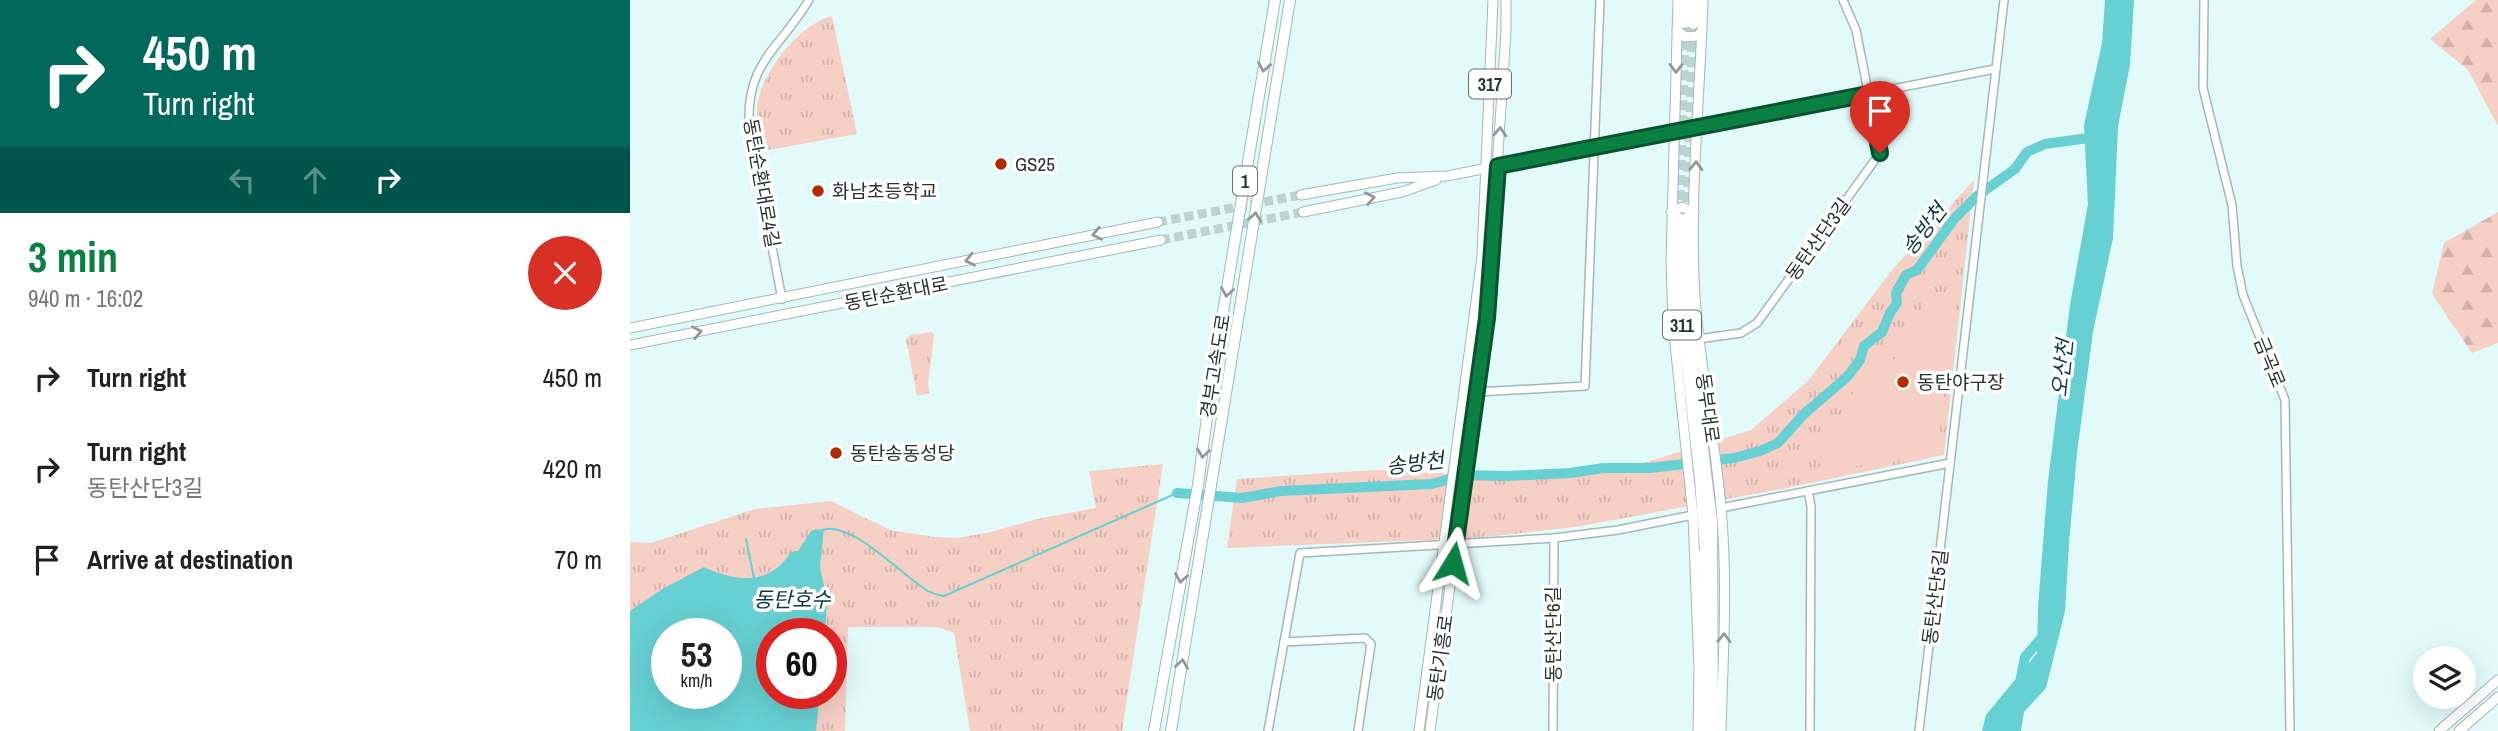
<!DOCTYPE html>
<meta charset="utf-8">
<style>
body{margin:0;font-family:"Archivo Narrow","Noto Sans KR",sans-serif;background:#f6f6f6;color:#222;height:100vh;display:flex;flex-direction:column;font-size:26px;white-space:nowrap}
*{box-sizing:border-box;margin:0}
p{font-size:23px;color:#767676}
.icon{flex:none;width:38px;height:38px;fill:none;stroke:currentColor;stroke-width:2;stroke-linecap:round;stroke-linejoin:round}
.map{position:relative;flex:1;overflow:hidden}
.side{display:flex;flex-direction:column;background:#fff;width:630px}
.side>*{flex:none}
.guide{background:#00695c;color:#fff;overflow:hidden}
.controls{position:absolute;left:1783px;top:646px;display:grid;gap:14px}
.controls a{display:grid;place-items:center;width:63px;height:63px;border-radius:50%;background:#fff;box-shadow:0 7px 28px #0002;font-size:35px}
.speed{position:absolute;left:21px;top:618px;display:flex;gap:14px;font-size:35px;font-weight:700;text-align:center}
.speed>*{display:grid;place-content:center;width:91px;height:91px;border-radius:50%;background:#fff;box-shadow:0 7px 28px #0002;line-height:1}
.speed small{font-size:18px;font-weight:400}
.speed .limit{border:10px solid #d22;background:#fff;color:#111}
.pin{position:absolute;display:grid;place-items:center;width:60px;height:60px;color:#fff;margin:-72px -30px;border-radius:50% 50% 50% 0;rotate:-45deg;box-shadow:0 0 7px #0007}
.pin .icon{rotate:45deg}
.me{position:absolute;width:77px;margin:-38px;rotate:8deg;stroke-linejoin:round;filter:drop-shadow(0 0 5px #0008)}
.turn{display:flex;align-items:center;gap:24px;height:147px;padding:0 28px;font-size:32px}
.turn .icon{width:91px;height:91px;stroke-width:2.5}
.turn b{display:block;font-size:49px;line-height:60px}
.lanes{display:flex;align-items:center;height:66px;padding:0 28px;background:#0003;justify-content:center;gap:35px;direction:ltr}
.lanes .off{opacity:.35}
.round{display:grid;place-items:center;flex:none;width:74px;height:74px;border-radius:37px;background:#f6f6f6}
.summary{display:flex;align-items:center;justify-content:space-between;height:119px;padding:0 28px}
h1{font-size:42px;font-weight:700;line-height:52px;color:#0b8043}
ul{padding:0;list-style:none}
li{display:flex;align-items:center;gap:21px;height:91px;padding:0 28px}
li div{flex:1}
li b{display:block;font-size:26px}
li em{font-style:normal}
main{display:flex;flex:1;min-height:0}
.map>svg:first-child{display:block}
.grass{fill:url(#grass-tufts);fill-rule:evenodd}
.forest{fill:url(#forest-firs)}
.pitch{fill:#f6cfc5}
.water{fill:#67d0d2;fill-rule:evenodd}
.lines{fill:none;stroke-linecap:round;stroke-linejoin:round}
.stream{stroke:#67d0d2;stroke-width:2}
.river{stroke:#67d0d2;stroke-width:10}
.major-tunnel{stroke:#bdd2d2;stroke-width:9;stroke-dasharray:9 4.5;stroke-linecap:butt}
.highway-tunnel{stroke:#bdd2d2;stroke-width:10;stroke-dasharray:10 5;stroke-linecap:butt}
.minor-casing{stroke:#a2b9ba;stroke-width:10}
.major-casing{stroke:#a2b9ba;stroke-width:11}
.highway-casing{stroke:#a2b9ba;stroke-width:12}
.minor{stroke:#fff;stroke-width:7}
.major{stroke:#fff;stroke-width:9}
.highway{stroke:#fff;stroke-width:10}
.oneway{stroke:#949898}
.route-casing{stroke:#07532c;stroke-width:18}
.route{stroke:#0b8043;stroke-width:12}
.poi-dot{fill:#b52b01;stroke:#fff;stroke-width:2.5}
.labels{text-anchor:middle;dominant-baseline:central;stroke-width:7;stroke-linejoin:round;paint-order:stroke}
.shield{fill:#fff;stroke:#697070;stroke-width:2}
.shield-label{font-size:18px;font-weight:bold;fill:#293232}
.poi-label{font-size:19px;fill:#293232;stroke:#fff;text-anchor:start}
.street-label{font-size:19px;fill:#293232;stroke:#fff}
.water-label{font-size:21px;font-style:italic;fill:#05393b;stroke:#fff}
</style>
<main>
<section class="side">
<div class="guide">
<div class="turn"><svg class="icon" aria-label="right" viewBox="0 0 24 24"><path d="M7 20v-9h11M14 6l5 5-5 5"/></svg><div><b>450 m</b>Turn right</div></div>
<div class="lanes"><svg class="icon off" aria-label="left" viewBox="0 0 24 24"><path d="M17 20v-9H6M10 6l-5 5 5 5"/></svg><svg class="icon off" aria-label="ahead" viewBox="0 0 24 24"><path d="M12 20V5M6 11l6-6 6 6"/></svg><svg class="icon" aria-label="right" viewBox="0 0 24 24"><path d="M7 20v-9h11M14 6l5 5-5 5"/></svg></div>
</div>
<div class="summary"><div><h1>3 min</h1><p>940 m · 16:02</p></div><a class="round" style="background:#d93025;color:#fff"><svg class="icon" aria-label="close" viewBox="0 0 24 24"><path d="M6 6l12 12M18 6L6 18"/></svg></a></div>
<ul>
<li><svg class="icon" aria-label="right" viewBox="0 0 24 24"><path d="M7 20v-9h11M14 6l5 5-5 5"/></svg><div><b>Turn right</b></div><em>450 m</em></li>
<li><svg class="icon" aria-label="right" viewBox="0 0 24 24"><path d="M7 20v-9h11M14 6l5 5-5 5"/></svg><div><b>Turn right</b><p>동탄산단3길</p></div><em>420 m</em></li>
<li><svg class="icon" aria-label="arrive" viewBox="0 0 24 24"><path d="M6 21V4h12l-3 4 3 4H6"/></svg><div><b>Arrive at destination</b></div><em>70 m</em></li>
</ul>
</section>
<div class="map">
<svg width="1868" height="731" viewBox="0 0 1868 731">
<defs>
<pattern id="grass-tufts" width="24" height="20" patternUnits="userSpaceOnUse" patternTransform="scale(1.75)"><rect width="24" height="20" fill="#f6cfc5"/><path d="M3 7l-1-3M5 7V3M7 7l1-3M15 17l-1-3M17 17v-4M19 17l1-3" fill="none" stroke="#d3b2aa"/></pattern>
<pattern id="forest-firs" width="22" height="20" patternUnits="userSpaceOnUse" patternTransform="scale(1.75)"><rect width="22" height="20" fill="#f6cfc5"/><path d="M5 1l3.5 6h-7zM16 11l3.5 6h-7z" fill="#d3b2aa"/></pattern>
</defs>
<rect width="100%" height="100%" fill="#e2fafa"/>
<!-- grass -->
<g class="grass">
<path d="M 202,16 L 227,134 L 133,151 C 131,138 126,122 127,108 C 129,75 169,24 202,16 Z"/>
<polygon points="1344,180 1314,455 1157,488 945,527 848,538 597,548 607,479 746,470 844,475 994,469 1121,430 1178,381 1262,270"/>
<polygon points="302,332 304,335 298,384 300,393 287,396 276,339 280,335"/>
<path d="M 533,464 L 492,731 L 340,731 L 324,633 L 307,627 L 218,627 L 215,731 L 0,731 L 0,542 L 21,543 L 125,509 L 201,501 L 260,530 L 304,537 L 326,538 L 357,533 L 407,519 L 466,508 L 459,471 ZM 37,634 L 96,634 L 96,693 L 37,693 ZM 142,634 L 201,634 L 201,693 L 142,693 Z"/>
</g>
<!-- forest -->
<g class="forest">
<polygon points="1846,0 1868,0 1868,126 1838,70 1800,39"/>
<polygon points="1868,212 1868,343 1842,353 1802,294 1814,243"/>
</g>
<!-- pitch -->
<polygon class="pitch" points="1299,295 1324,304 1308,450 1198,472 1179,452 1217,411 1219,398 1234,377 1254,363 1267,358"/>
<!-- water -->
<g class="water">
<polygon points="1475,0 1504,0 1500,65 1488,126 1483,238 1463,332 1447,453 1439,543 1435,611 1416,688 1394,712 1391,731 1352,731 1356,715 1407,653 1408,607 1418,481 1440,305 1458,204 1454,125 1472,43"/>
<path d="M 194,529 L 190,567 L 197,600 L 195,633 L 142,634 L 142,693 L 190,693 L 186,731 L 0,731 L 0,611 L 34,588 L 74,567 C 106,582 140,586 161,552 L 168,551 L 182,530 ZM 37,634 L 96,634 L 96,693 L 37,693 Z"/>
</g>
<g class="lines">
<!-- stream -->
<g class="stream">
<path d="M 193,530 C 220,519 276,579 298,591 C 303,594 309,595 314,596 L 547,493"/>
<polyline points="116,539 124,578"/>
</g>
<!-- river -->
<g class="river">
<polyline points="547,493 612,498 651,491 802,484 833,475 877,476 940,473 974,468 1021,468 1104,458 1130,451 1148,443 1174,414 1217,377 1230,360 1234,346 1252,332 1260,313 1267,303 1266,293 1276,275 1287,270 1324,219 1347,196 1385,169 1397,152 1415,144 1466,137"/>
<polyline points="1389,687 1395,657 1415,634"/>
</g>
<!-- major-tunnel -->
<g class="major-tunnel">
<polyline points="528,222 671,195"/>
<polyline points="531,240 673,212"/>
</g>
<!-- highway-tunnel -->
<g class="highway-tunnel">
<polyline points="1049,215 1055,23"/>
<polyline points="1057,217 1063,24"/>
</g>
<!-- minor casing -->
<g class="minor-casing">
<g id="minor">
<polyline points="1574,0 1573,88 1602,205 1607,266 1613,295 1655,400 1660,731"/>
<polyline points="1067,127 1365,69"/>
<path d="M 152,299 L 119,127 C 116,61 149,50 179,0"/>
<polyline points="1068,339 1111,333 1127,323 1250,153 1226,30 1213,0"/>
<polyline points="847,392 955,386 970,0"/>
<polyline points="1178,491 1181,506 1180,731"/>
<polyline points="1091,508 1320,463"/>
<polyline points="654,642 735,638 741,644 728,731"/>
<polyline points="638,731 670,553 924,538 988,530 1063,515"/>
<polyline points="923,731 924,538"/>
<polyline points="1289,731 1374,0"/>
</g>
</g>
<!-- major casing -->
<g class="major-casing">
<g id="major">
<polyline points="1048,0 1041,260 1043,325 1063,515 1069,669 1068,731"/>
<path d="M 1073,0 C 1070,99 1059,198 1065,297 C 1070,368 1085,437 1091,508 C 1098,582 1093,657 1091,731"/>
<polyline points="1047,30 1055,37 1068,36 1072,31"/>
<polyline points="671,195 767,178 817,176 1067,127"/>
<polyline points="673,212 772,192 806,180"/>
<polyline points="1041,212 1052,207 1064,212"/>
<polyline points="0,328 528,222"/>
<polyline points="0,345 531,240"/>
<polyline points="789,731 852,256 863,0"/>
<polyline points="800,731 857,318 876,32 876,0"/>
<polyline points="1809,731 1868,680"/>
<polyline points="1829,731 1868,697"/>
</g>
</g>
<!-- highway casing -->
<g class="highway-casing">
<g id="highway">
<polyline points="1055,23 1056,0"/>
<polyline points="1063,24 1064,0"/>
<polyline points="1049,218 1052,325 1070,479 1075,550 1075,731"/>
<polyline points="1057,218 1057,290 1064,375 1082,521 1083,731"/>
<polyline points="1066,571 1073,554"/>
<polyline points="524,731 568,485 583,372 645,0"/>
<polyline points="541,731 660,0"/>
</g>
</g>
<!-- minor -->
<use href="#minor" class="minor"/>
<!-- major -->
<use href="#major" class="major"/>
<!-- highway -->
<use href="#highway" class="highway"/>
</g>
<!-- one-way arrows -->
<defs><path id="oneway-chevron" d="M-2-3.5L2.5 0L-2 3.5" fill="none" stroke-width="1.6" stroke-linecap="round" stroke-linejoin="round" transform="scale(1.75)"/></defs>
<g class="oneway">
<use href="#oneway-chevron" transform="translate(634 67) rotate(100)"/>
<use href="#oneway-chevron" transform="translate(1046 68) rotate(91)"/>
<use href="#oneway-chevron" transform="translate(870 132) rotate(-86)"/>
<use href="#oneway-chevron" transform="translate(1066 166) rotate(-88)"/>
<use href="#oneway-chevron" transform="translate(740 198) rotate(-11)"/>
<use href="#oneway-chevron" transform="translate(625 217) rotate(-81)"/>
<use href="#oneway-chevron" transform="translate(467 234) rotate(168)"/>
<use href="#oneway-chevron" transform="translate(340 260) rotate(168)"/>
<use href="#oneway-chevron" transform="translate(597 292) rotate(99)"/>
<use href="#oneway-chevron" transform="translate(67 332) rotate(-11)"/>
<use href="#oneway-chevron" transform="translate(573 453) rotate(98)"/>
<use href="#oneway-chevron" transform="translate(551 578) rotate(100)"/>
<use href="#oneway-chevron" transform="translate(1094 638) rotate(-88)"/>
<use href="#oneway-chevron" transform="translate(552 664) rotate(-81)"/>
</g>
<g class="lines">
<!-- route casing -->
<g class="route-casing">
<polyline id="route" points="823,563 857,318 868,166 1238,94 1250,153"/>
</g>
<!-- route -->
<use href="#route" class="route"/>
</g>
<!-- markers -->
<g class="poi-dot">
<circle cx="371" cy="164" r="7"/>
<circle cx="188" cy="191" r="7"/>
<circle cx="1273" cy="382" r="7"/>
<circle cx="206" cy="453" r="7"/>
</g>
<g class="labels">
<!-- shield labels -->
<g class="shield">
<rect x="839" y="69.5" width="42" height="29" rx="5"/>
<rect x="603" y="166.5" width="24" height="29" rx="5"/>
<rect x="1033" y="310.5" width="38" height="29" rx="5"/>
</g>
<g class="shield-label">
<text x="860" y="84">317</text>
<text x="615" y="181">1</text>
<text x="1052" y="325">311</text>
</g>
<!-- poi labels -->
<g class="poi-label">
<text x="385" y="164">GS25</text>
<text x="202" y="191">화남초등학교</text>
<text x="1287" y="382">동탄야구장</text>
<text x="220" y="453">동탄송동성당</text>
</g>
<!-- street labels -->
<g class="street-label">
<text transform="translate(132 183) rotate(80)">동탄순환대로4길</text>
<text transform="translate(1188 239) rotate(-54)">동탄산단3길</text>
<text transform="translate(266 293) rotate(-11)">동탄순환대로</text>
<text transform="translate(1640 362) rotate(68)">금곡로</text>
<text transform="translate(585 366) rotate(-81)">경부고속도로</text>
<text transform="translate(1078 408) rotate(82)">동부대로</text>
<text transform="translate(1305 597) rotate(-83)">동탄산단5길</text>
<text transform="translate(923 634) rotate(-90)">동탄산단6길</text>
<text transform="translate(810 658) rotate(-82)">동탄기흥로</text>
</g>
<!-- water labels -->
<g class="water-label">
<text transform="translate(1294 229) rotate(-52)">송방천</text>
<text transform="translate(1432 368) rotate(-84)">오산천</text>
<text transform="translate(785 463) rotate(-7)">송방천</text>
<text x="162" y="599">동탄호수</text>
</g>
</g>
</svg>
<div class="controls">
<a><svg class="icon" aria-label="layers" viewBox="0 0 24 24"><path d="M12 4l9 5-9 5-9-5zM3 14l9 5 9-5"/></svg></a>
</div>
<div class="speed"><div>53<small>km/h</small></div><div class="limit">60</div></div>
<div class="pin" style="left:1250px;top:153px;background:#d93025"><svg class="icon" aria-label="arrive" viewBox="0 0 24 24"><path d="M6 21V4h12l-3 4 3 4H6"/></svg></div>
<svg class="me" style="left:823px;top:563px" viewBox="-20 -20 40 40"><path d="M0-17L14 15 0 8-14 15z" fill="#0b8043" stroke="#fff" stroke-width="4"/></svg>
</div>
</main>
